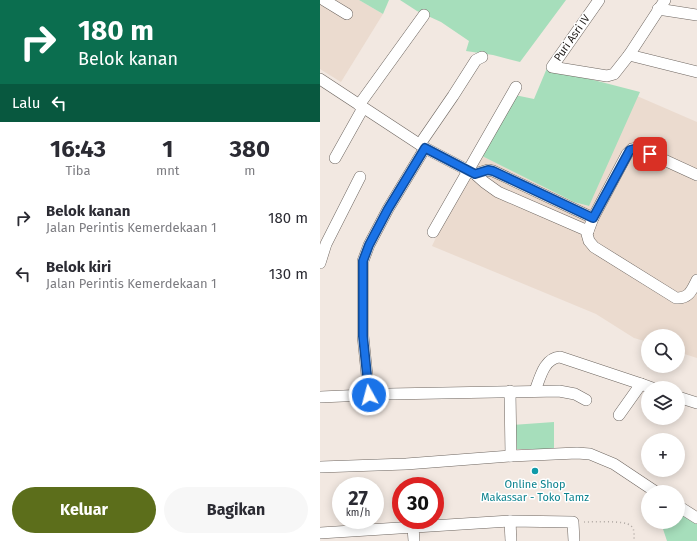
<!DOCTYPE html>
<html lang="id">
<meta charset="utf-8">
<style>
body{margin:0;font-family:"Fira Sans",sans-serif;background:#f7f7f7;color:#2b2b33;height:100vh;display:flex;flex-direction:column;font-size:15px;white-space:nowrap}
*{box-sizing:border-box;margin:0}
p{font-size:13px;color:#7c7c81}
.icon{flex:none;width:22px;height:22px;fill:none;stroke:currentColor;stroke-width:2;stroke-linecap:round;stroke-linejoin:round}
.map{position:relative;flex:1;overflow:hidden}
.sheet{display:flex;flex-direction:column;background:#fff;width:320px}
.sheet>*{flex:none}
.banner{background:#0b6e4f;color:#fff;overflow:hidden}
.fabs{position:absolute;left:321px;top:329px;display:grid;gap:8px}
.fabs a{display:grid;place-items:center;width:44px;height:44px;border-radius:50%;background:#fff;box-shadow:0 2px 10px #0003;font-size:20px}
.speed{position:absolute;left:12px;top:477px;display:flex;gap:8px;font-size:20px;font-weight:700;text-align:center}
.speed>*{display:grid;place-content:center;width:52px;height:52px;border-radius:50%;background:#fff;box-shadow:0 2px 10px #0003;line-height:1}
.speed small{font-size:10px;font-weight:400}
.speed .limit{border:6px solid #d22;background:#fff;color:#111}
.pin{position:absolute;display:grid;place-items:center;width:34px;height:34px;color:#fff;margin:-17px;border-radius:8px;box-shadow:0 2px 6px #0006}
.me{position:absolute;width:44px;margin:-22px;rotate:353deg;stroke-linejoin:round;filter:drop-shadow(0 0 3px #0008)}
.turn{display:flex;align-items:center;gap:14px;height:84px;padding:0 12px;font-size:18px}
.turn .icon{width:52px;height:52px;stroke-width:2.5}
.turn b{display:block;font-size:28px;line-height:34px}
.then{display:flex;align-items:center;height:38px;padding:0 12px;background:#0003;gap:8px;font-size:15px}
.eta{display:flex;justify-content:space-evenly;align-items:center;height:68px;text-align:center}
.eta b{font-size:24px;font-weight:700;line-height:28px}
.primary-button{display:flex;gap:8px;margin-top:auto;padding:8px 12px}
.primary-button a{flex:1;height:46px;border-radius:24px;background:#5c6e1b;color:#fff;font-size:16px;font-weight:700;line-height:46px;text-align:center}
.primary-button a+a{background:#f7f7f7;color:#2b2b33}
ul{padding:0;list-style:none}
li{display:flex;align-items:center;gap:12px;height:56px;padding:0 12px}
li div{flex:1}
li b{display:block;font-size:15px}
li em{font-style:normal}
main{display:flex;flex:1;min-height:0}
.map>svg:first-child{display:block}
.built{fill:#ebdbcf}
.green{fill:#a6debb}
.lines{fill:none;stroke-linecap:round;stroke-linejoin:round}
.minor-casing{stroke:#6e6660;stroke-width:12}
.path{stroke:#b1a9a4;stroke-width:1.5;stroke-dasharray:1 3;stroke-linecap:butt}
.minor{stroke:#fff;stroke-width:11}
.route-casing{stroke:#114b97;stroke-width:10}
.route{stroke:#1a73e8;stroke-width:7}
.culture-dot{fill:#0f9aa8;stroke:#fff;stroke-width:1.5}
.labels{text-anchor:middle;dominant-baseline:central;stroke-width:3;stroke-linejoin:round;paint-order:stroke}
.street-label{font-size:11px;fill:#211d1b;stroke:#fff}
.culture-label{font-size:11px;fill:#0d838f;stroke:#fff}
</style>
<main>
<section class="sheet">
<div class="banner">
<div class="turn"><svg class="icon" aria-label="right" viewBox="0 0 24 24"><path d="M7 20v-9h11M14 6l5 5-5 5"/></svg><div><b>180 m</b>Belok kanan</div></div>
<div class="then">Lalu<svg class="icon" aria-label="left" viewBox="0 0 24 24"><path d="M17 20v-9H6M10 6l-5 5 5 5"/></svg></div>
</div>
<div class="eta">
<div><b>16:43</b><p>Tiba</p></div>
<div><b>1</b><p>mnt</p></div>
<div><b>380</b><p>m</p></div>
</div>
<ul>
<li><svg class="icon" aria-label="right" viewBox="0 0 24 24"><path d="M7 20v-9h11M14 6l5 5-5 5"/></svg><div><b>Belok kanan</b><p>Jalan Perintis Kemerdekaan 1</p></div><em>180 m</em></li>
<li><svg class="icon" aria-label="left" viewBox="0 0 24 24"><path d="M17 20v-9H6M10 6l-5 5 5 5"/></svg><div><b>Belok kiri</b><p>Jalan Perintis Kemerdekaan 1</p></div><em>130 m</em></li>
</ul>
<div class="primary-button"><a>Keluar</a><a>Bagikan</a></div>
</section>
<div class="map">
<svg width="377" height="541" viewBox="0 0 377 541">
<rect width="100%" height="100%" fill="#f2e8e1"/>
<!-- built -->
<g class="built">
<polygon points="0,0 39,0 63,14 21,82 0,69"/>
<polygon points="317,96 377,122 377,358 358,352 358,336 328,336 328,342 314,338 276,314 112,246 156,153 254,202 268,206"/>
</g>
<!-- green -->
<g class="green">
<polygon points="39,0 69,0 63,14"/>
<polygon points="80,0 246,0 200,62 173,55 146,51 149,41 121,22 97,11"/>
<polygon points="227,68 320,92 269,206 254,202 156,153 190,94 214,99"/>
<polygon points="234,422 234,449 193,449 192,425"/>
<polygon points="358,510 367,512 371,521 377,524 377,541 347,541 343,529 347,522 358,522"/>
</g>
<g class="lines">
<!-- minor casing -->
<g class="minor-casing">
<g id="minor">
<polyline points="4,0 27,14"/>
<polyline points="279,0 232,67 287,76 294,74 309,55 345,0"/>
<polyline points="338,9 377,15"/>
<polyline points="309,55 377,72"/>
<polyline points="0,79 105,148 155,174 164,182 178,192 268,231"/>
<polyline points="39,105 104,15"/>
<polyline points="100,144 133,96 156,60 162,57"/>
<polyline points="15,158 43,108"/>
<polyline points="155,174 168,170 173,171 273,218"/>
<path d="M 377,175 L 318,148 L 312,149 L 307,154 L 273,218 L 267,234 L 269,241 L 274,247 L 356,298 C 369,299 372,290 377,280"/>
<polyline points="113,232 196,87"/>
<polyline points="0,263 6,244 40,177"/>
<polyline points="190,391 191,456"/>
<path d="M 215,391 C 220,378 224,358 240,357 L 321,384"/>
<polyline points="49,395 43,336 43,261 49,245 68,209 105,148"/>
<polyline points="0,397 69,394 239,391 255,394 266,400"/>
<polyline points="358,397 377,403"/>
<polyline points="299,415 321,384 332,388"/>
<polyline points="0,467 86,464 191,456 257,453 270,454 294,464 336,492"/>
<polyline points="358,506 377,518"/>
<polyline points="190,521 191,541"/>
<polyline points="93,527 94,541"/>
<polyline points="0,533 190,521 253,522 254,541"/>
</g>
</g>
<!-- path -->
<path class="path" d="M 264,522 C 273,522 306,520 311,526 C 315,529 314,536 314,541"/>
<!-- minor -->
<use href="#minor" class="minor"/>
</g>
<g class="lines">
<!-- route casing -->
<g class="route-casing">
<polyline id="route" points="49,395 43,336 43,261 49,245 68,209 105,148 155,174 168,170 173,171 273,218 310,150 318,148 330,154"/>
</g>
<!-- route -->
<use href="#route" class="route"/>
</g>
<!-- markers -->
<circle class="culture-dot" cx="215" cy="471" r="4"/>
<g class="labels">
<!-- street labels -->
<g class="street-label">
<text transform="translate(252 38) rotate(-55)">Puri Asri IV</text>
</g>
<!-- culture labels -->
<g class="culture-label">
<text x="215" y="484">Online Shop<tspan x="215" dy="13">Makassar - Toko Tamz</tspan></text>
</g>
</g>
</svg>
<div class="fabs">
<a><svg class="icon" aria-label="search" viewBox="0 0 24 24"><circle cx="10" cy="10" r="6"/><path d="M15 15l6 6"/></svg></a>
<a><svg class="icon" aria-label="layers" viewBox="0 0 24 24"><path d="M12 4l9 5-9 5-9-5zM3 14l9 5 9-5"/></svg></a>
<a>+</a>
<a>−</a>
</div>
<div class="speed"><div>27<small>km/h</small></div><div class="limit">30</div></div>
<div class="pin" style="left:330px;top:154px;background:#d93025"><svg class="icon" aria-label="arrive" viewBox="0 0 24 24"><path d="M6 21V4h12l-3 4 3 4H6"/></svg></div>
<svg class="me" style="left:49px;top:395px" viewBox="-20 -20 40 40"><circle r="17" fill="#1a73e8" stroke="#fff" stroke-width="3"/><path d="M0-11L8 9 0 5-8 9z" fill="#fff"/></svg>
</div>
</main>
